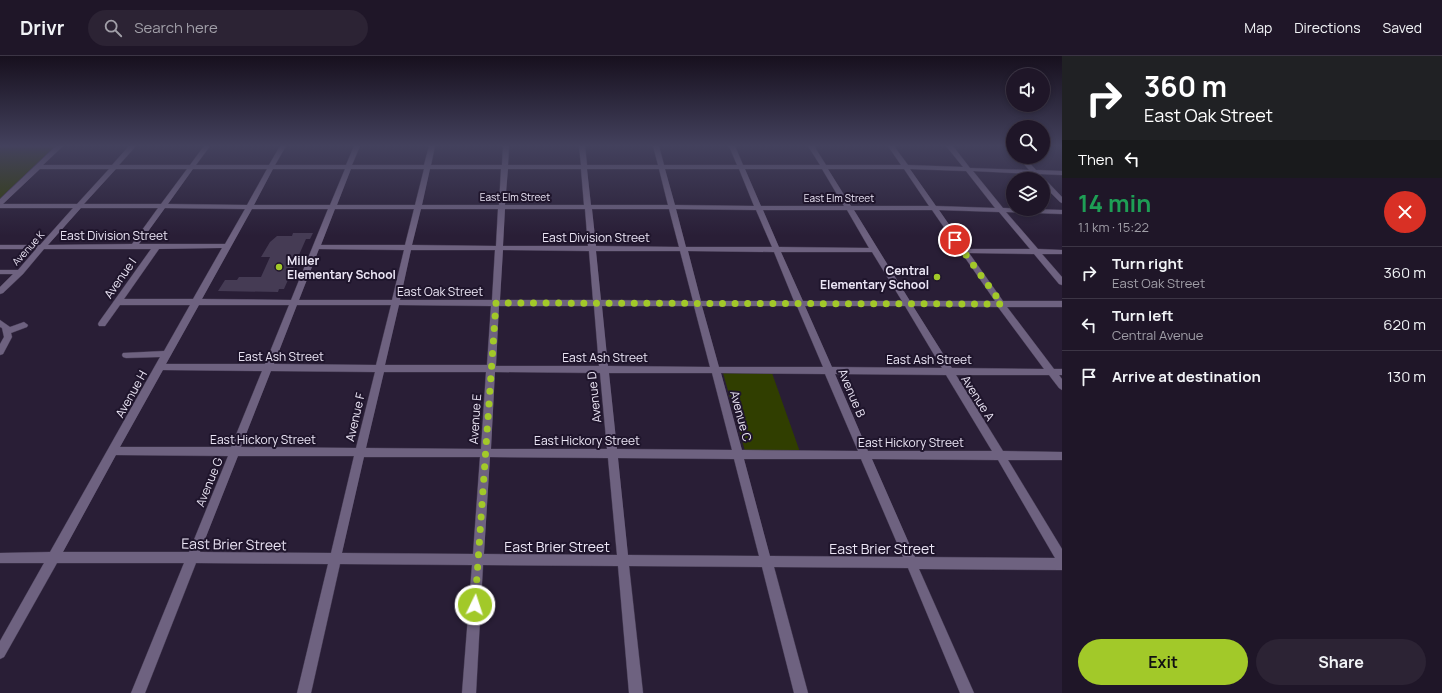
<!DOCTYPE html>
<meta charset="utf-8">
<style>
body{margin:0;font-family:Manrope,sans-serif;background:#2c2334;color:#f1f3f6;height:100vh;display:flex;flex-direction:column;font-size:15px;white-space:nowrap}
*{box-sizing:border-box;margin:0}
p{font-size:13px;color:#a19fa8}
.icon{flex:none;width:22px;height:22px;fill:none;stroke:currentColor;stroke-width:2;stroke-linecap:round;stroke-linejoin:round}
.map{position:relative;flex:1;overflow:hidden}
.side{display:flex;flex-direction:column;background:#1f1628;width:380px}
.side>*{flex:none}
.top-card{background:#202124;color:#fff;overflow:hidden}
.fabs{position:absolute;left:1006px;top:12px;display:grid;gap:8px}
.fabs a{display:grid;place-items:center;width:44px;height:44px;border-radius:50%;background:#1f1628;box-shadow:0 2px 6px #0003,0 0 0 1px #3c3545;font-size:20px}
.pin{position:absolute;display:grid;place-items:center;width:34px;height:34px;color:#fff;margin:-17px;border:2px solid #fff;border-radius:50%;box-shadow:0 1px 4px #0007}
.me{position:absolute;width:44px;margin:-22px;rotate:4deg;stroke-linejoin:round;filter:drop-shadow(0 0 3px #0008)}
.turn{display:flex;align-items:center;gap:14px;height:84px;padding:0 16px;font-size:18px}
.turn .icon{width:52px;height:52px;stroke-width:2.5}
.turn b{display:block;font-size:28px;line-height:34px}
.then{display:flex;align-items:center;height:38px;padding:0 16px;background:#0003;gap:8px;font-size:15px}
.round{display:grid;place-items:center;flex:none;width:42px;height:42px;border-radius:21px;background:#2c2334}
.head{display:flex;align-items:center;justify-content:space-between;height:68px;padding:0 16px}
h1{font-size:24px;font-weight:700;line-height:30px;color:#1e9e55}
.button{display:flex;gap:8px;margin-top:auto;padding:8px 16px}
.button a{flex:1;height:46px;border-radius:24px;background:#a2c929;color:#111;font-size:16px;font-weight:700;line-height:46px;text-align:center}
.button a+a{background:#2c2334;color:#f1f3f6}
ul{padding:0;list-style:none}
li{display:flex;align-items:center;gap:12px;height:52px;padding:0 16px;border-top:1px solid #3c3545}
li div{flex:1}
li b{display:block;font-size:15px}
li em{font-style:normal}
header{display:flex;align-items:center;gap:24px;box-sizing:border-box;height:56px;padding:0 20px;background:#1f1628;border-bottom:1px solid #3c3545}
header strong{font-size:19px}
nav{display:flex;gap:22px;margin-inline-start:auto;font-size:14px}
.search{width:280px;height:36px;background:#2c2334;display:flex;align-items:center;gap:10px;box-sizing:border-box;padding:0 14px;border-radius:22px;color:#a19fa8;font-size:15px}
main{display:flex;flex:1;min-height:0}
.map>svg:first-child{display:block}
.green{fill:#303e00}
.building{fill:#453b54}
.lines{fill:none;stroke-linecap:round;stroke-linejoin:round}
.minor-casing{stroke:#443a51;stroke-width:1}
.minor{fill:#6e6280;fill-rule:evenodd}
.route{stroke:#a2c929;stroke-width:7;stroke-dasharray:0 12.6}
.poi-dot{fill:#a2c929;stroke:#1f152c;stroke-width:1.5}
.labels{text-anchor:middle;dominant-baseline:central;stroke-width:4;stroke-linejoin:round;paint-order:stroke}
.far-street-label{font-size:10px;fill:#ebe5f5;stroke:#1f152c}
.street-label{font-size:12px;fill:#ebe5f5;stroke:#1f152c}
.poi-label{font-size:12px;font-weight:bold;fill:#ebe5f5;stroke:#1f152c;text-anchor:start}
.near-street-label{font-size:14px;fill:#ebe5f5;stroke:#1f152c}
</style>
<header>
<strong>Drivr</strong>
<div class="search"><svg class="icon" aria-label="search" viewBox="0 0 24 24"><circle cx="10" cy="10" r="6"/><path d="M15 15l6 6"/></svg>Search here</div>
<nav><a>Map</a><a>Directions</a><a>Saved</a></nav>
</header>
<main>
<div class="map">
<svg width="1062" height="637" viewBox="0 0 1062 637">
<rect width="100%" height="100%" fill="#291e36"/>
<!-- green -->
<g class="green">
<polygon points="0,90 55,90 0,143"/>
<polygon points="723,317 772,317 800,396 745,395"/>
</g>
<!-- building -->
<polygon class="building" points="293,177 313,177 310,183 306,183 284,233 279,233 278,236 218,235 225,224 237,224 239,221 261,221 270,201 261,201 270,186 277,180 292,180"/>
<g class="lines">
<!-- minor casing -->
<g class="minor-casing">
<g id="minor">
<path d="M 56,90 L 63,90 L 43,109 L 112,109 L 129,90 L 136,90 L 119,109 L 190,109 L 204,90 L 210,90 L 196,109 L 269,109 L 280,90 L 286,90 L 275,109 L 346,109 L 354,90 L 360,90 L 352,109 L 424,109 L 429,90 L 435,90 L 431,109 L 502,109 L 503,90 L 509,90 L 508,109 L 581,109 L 579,90 L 585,90 L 587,109 L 658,109 L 653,90 L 659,90 L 664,109 L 737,109 L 729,90 L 735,90 L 743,109 L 820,109 L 808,90 L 814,90 L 826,109 L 901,109 L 888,90 L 894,90 L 908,109 L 963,111 L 946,90 L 953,90 L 970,112 L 1029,114 L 1018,101 L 1024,101 L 1036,114 L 1062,115 L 1062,119 L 1040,118 L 1062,141 L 1062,147 L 1060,146 L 1043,129 L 1043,123 L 1038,123 L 1033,118 L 973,115 L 1003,152 L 1062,154 L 1062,158 L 1006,156 L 1038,193 L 1062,194 L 1062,198 L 1042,198 L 1062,221 L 1062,229 L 1059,228 L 1034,198 L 969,197 L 1003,245 L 1062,245 L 1062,251 L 1007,251 L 1054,313 L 1062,313 L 1062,319 L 1059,319 L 1062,323 L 1062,334 L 1059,332 L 1049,319 L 956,319 L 1003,395 L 1062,396 L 1062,404 L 1008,404 L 1062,493 L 1062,514 L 919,513 L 974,637 L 960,637 L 908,512 L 774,511 L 808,637 L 794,637 L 762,511 L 629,510 L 643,637 L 629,637 L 618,510 L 483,509 L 476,637 L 462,637 L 472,509 L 340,508 L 311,637 L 297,637 L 328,508 L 196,507 L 145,637 L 131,637 L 184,507 L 57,507 L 4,601 L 0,603 L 0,585 L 44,507 L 0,507 L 0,497 L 50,496 L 160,301 L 126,302 L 123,301 L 122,299 L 123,297 L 164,295 L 190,249 L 120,249 L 105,270 L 99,270 L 98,268 L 99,266 L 151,193 L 44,193 L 23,218 L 3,237 L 0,238 L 0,231 L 13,218 L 0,218 L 0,214 L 18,214 L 36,193 L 0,193 L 0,189 L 40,189 L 73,152 L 0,152 L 0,143 ZM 40,113 L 109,113 L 77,148 L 3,148 ZM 116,113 L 187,113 L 161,148 L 84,148 ZM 193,113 L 267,113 L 247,149 L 168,148 ZM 273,113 L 345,113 L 330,149 L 254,149 ZM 351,113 L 424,113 L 415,149 L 337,149 ZM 430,113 L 501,113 L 499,149 L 422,149 ZM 508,113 L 581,113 L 584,149 L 505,149 ZM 587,113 L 659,113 L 668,149 L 591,149 ZM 665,113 L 739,113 L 754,150 L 675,149 ZM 745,113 L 822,113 L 844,150 L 761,150 ZM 828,113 L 904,113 L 929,150 L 851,150 ZM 910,113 L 966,115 L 995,152 L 936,150 ZM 81,152 L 158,152 L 132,188 L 48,189 ZM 165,152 L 245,153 L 225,188 L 139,188 ZM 252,153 L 328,153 L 291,244 L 202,243 ZM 335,153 L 414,153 L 405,189 L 321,189 ZM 421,153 L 498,153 L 496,190 L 412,189 ZM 505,153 L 585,153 L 588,190 L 503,190 ZM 592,153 L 669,153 L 679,191 L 596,190 ZM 676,153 L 756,154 L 772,191 L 686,191 ZM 763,154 L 847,154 L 869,192 L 779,191 ZM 854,154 L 932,154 L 995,245 L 910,245 ZM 939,154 L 999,156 L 1030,193 L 966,193 ZM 222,192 L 193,243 L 124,243 L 159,193 ZM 319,193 L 404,194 L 392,244 L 299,244 ZM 411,194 L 495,194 L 492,244 L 400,244 ZM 503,194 L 589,195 L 593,244 L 500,244 ZM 596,195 L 680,195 L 693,245 L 601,244 ZM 688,195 L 774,196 L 794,245 L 701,245 ZM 781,196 L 872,196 L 902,245 L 803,245 ZM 199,249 L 289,249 L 265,308 L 166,308 ZM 297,249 L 391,249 L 376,309 L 274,308 ZM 399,249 L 491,250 L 487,309 L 385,309 ZM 499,250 L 594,250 L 599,310 L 496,310 ZM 602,250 L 694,250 L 710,311 L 608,310 ZM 702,250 L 797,250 L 823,311 L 719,311 ZM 805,250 L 905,250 L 942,312 L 832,311 ZM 913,250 L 998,251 L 1044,313 L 952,312 ZM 163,314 L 262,315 L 231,391 L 120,391 ZM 271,315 L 375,316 L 356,392 L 241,391 ZM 384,316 L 486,316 L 481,393 L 366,392 ZM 495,316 L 600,317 L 607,393 L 491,393 ZM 609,317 L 712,317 L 732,394 L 617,393 ZM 721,317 L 825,318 L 858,395 L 742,394 ZM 835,318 L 946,319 L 992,395 L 868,395 ZM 116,399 L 228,400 L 189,496 L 63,496 ZM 238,400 L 354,400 L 331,497 L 200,496 ZM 364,401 L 480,401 L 473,498 L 342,497 ZM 490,401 L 608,402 L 617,499 L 484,498 ZM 618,402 L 734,403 L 759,500 L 628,499 ZM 744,403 L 861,403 L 903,501 L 770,500 ZM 872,403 L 998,404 L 1055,502 L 915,501 Z"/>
<polygon points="1008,90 1013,90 1013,95 1011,94"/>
<polygon points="0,264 10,271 24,266 28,269 27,271 11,277 12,281 3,298 0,299 0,288 4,281 2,272 0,271"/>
</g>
</g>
<!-- minor -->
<use href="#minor" class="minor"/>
</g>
<!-- sky -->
<linearGradient id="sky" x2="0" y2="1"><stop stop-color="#17101e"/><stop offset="0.5" stop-color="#43415d"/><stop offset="1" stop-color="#43415d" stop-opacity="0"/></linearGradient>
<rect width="1062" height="180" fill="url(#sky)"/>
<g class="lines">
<!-- route -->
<polyline class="route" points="475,549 496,247 1002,248 955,184"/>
</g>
<!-- markers -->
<g class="poi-dot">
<circle cx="279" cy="211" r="4"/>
<circle cx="937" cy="221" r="4"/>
</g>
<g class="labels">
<!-- far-street labels -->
<g class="far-street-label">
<text x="515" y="141">East Elm Street</text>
<text x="839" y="142">East Elm Street</text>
<text transform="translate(28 192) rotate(-48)">Avenue K</text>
</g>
<!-- street labels -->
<g class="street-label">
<text x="114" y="179">East Division Street</text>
<text x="596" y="181">East Division Street</text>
<text transform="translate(120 222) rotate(-55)">Avenue I</text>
<text x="440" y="235">East Oak Street</text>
<text x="281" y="300">East Ash Street</text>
<text x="605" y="301">East Ash Street</text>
<text x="929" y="303">East Ash Street</text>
<text transform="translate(852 337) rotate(67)">Avenue B</text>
<text transform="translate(131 338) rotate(-61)">Avenue H</text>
<text transform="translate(594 341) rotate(-96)">Avenue D</text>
<text transform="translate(978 342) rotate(58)">Avenue A</text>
<text transform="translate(741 360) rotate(75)">Avenue C</text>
<text transform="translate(355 361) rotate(-77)">Avenue F</text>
<text transform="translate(475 363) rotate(-86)">Avenue E</text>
<text x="263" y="383">East Hickory Street</text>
<text x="587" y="384">East Hickory Street</text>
<text x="911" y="386">East Hickory Street</text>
<text transform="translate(209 426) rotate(-68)">Avenue G</text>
</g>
<!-- poi labels -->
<g class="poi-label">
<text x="287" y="204">Miller<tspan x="287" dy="14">Elementary School</tspan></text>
<text x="929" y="214" text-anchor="end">Central<tspan x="929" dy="14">Elementary School</tspan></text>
</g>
<!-- near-street labels -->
<g class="near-street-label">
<text transform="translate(234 488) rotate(1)">East Brier Street</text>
<text x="557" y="490">East Brier Street</text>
<text x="882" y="492">East Brier Street</text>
</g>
</g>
</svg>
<div class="fabs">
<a><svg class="icon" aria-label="sound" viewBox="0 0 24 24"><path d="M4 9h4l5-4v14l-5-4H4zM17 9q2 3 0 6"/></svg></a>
<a><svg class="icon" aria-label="search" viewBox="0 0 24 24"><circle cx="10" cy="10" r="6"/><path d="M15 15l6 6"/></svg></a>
<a><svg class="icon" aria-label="layers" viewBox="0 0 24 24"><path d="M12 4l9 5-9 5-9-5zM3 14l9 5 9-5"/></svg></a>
</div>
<div class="pin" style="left:955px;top:184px;background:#d93025"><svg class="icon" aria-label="arrive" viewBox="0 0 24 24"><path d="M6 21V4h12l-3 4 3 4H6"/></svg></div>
<svg class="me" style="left:475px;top:549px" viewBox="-20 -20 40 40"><circle r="17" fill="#a2c929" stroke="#fff" stroke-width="3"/><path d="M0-11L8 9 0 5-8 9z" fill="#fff"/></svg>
</div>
<section class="side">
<div class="top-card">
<div class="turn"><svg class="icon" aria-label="right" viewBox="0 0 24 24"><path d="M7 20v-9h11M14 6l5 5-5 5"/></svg><div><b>360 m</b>East Oak Street</div></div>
<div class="then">Then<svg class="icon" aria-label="left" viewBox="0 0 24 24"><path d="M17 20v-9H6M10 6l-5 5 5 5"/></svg></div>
</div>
<div class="head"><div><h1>14 min</h1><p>1.1 km · 15:22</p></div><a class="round" style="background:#d93025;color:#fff"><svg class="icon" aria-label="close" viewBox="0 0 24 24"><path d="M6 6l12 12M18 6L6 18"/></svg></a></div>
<ul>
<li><svg class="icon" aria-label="right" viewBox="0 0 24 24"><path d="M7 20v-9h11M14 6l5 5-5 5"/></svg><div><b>Turn right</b><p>East Oak Street</p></div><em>360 m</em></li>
<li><svg class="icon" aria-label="left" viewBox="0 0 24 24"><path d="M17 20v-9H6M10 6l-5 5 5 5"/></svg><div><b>Turn left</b><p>Central Avenue</p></div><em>620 m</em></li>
<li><svg class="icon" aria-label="arrive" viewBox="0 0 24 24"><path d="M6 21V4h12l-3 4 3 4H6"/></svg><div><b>Arrive at destination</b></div><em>130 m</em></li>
</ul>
<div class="button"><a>Exit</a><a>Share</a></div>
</section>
</main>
